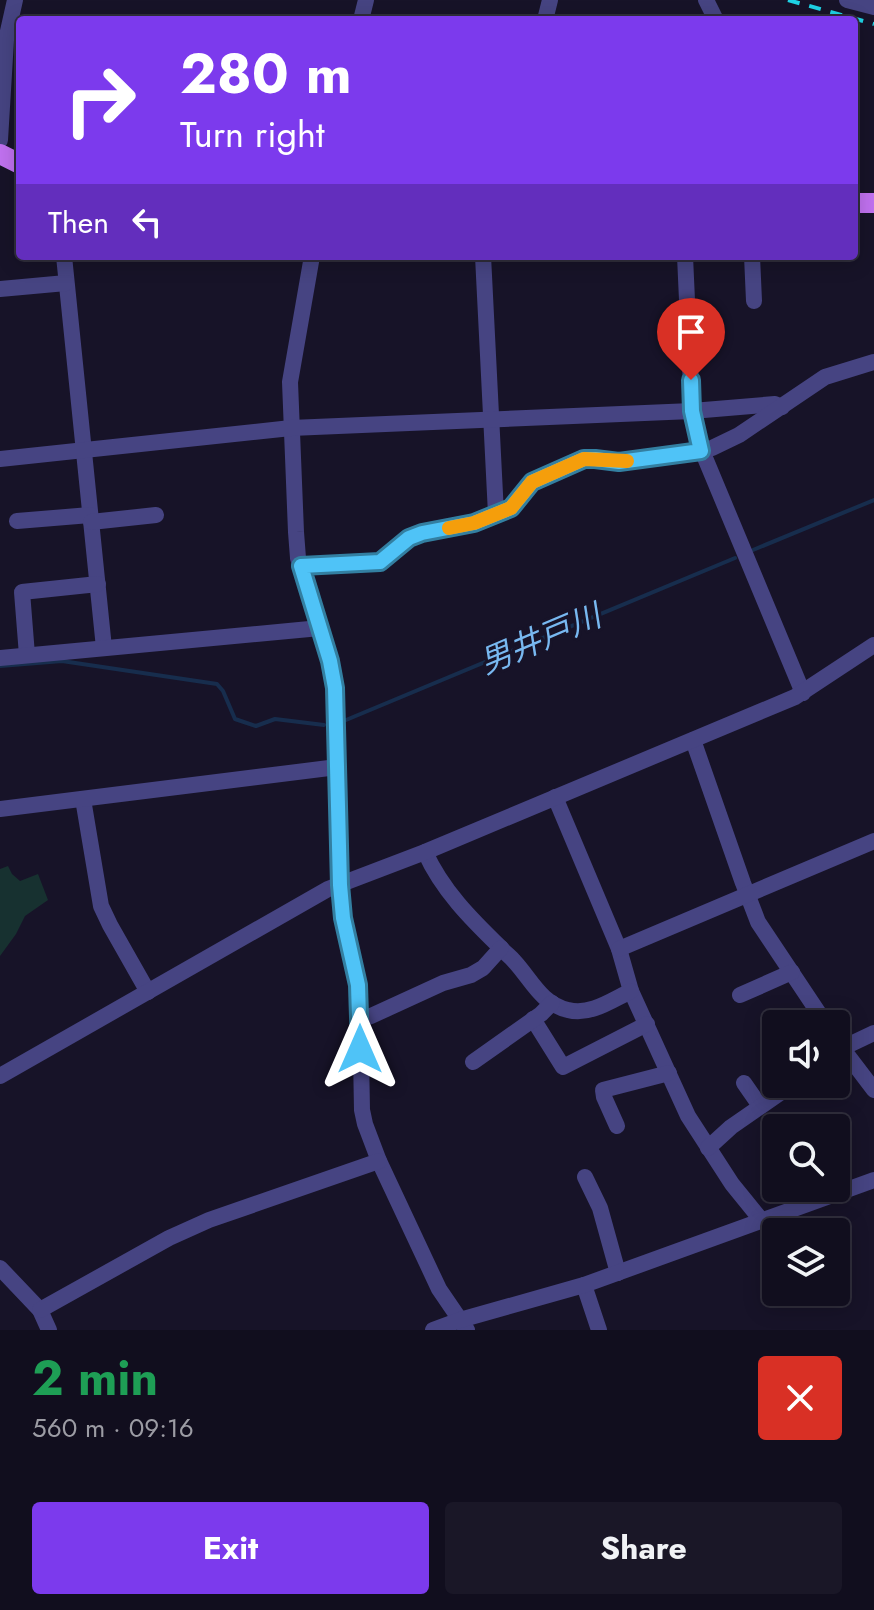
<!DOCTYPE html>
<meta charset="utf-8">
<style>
body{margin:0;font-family:Jost,"Noto Sans JP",sans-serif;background:#1a1727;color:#f1f3f6;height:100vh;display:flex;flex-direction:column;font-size:30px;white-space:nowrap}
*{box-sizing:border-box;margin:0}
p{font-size:26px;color:#9c9ca4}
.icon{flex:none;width:44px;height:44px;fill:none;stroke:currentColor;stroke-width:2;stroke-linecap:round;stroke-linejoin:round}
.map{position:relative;height:1330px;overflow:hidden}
.sheet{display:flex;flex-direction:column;background:#110e1e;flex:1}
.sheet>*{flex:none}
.banner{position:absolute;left:16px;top:16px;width:842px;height:244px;border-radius:8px;box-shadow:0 4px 20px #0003,0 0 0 2px #302e3c;background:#7c3aed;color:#fff;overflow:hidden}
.controls{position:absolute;left:762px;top:1010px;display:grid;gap:16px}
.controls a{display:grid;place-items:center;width:88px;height:88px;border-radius:8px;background:#110e1e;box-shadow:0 4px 20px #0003,0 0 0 2px #302e3c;font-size:40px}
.pin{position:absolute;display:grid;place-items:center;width:68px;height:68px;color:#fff;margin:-82px -34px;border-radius:50% 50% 50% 0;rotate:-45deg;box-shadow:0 0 8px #0007}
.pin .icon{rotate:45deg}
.me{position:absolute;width:88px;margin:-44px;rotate:0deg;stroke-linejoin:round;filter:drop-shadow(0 0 6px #0008)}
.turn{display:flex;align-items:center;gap:28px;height:168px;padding:0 32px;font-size:36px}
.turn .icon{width:104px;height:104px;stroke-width:2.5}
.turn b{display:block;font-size:56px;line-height:68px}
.then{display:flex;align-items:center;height:76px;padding:0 32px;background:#0003;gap:16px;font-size:30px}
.round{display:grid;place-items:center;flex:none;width:84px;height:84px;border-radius:8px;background:#1a1727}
.headline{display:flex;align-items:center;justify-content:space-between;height:136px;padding:0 32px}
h1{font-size:48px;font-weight:700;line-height:60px;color:#1e9e55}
.button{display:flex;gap:16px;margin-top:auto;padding:16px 32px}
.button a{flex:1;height:92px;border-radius:8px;background:#7c3aed;color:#fff;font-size:32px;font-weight:700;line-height:92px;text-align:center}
.button a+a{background:#1a1727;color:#f1f3f6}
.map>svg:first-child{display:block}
.green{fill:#173130}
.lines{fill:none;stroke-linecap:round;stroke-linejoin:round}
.stream{stroke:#172d4d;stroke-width:4}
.minor{stroke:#464482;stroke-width:16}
.major{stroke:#c071ef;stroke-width:20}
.rail{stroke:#1fd3e6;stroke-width:4;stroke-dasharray:12 10;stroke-linecap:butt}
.route-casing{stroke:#337fa1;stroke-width:20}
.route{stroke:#4fc3f7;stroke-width:14}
.slow{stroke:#f59e0b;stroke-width:14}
.labels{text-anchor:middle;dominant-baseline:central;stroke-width:6;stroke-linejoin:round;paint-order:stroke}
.water-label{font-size:32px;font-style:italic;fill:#78b8f0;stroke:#171328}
</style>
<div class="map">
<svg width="874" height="1330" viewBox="0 0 874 1330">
<rect width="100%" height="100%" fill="#171328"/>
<!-- green -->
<polygon class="green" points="8,866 12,874 20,881 38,874 48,900 25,916 16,934 0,956 0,869"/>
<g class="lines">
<!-- stream -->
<g class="stream">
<polyline points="753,550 874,500"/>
<polyline points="0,666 62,661 217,684 223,691 235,719 256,726 275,719 324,725"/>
<polyline points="346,720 735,558"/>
</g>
<!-- minor -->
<g class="minor">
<polyline points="706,0 716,20"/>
<polyline points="847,0 874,7"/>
<polyline points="361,20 366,0"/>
<polyline points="545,20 550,0"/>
<polyline points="0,140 6,40 15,0"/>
<polyline points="64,256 104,648"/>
<polyline points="312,256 290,382 296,532 298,558 330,661 335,688 340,885 343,918 360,999 362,1110 365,1124 379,1161 439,1289 467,1330"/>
<polyline points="483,256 496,514"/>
<polyline points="685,256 692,411 698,441 803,693"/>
<polyline points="752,256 754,301"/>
<polyline points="0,289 66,283"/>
<polyline points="0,459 291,428 692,411 775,404 782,407"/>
<polyline points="17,521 90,515"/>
<polyline points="91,522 156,515"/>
<polyline points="301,566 380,562 409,538 422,533 474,523 511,508 532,482 584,459 595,459 619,462 693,453 712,448 739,435 825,377 874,362"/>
<polyline points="27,655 22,592 98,584"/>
<polyline points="0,658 320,628"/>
<polyline points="693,740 743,883 758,922 826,1024"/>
<polyline points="555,797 619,949 631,991 688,1116 732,1184 762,1221"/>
<polyline points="83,799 101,906 110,925 148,992"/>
<polyline points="0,809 337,767"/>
<path d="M 425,852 C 442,890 471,919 501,948 C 505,953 510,956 514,961 C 531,979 541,1004 568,1010 C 590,1016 612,1000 631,991"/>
<polyline points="619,949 874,841"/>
<polyline points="740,995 792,972"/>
<polyline points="360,1019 371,1016 443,983 471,975 483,968 501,948"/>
<polyline points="533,1019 563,1067 647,1024"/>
<polyline points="836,1040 874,1090"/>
<polyline points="836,1051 874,1033"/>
<polyline points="473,1062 541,1014 552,1003"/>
<polyline points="0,1076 328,889 425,852 795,697 874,645"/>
<polyline points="744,1083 760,1106"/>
<polyline points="617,1126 604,1097 603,1090 669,1073"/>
<polyline points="708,1148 731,1127 793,1084"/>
<polyline points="585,1177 600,1208 618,1273"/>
<polyline points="0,1268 40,1310 49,1330"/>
<polyline points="584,1285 599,1330"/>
<polyline points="40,1310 169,1238 209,1220 379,1161"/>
<polyline points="433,1330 460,1320 584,1285 874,1180"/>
</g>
<!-- major -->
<g class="major">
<polyline points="0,154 20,164"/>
<polyline points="854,203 874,203"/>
</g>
<!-- rail -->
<polyline class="rail" points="788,0 874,24"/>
</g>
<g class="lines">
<!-- route casing -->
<g class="route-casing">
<polyline id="route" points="360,1049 358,985 343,918 340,885 335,688 330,661 301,566 380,562 409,538 422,533 474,523 511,508 532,482 584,459 595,459 619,462 701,451 692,411 691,380"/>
</g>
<!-- route -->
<use href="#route" class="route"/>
<!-- slow -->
<polyline class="slow" points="449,528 474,523 511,508 532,482 584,459 627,461"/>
</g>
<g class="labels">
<!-- water labels -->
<g class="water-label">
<text transform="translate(540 639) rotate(-23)">男井戸川</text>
</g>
</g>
</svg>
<div class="controls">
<a><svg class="icon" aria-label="sound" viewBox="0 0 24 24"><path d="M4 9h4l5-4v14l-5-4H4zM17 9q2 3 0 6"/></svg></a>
<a><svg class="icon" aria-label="search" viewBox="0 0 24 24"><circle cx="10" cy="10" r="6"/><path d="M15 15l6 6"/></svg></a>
<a><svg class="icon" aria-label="layers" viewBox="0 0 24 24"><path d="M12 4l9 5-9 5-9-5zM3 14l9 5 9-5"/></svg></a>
</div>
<div class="pin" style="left:691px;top:380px;background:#d93025"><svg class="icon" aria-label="arrive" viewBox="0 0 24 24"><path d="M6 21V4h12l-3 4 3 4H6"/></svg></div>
<svg class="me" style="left:360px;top:1049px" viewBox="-20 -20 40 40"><path d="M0-17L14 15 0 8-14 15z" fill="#4fc3f7" stroke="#fff" stroke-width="4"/></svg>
<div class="banner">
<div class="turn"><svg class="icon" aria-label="right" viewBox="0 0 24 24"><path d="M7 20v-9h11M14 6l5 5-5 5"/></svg><div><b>280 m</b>Turn right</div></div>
<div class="then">Then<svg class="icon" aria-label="left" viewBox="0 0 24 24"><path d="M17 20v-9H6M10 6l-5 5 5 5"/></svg></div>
</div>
</div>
<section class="sheet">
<div class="headline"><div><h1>2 min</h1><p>560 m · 09:16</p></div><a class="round" style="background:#d93025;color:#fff"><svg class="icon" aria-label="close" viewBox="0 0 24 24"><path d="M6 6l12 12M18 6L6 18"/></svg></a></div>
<div class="button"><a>Exit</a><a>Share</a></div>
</section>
